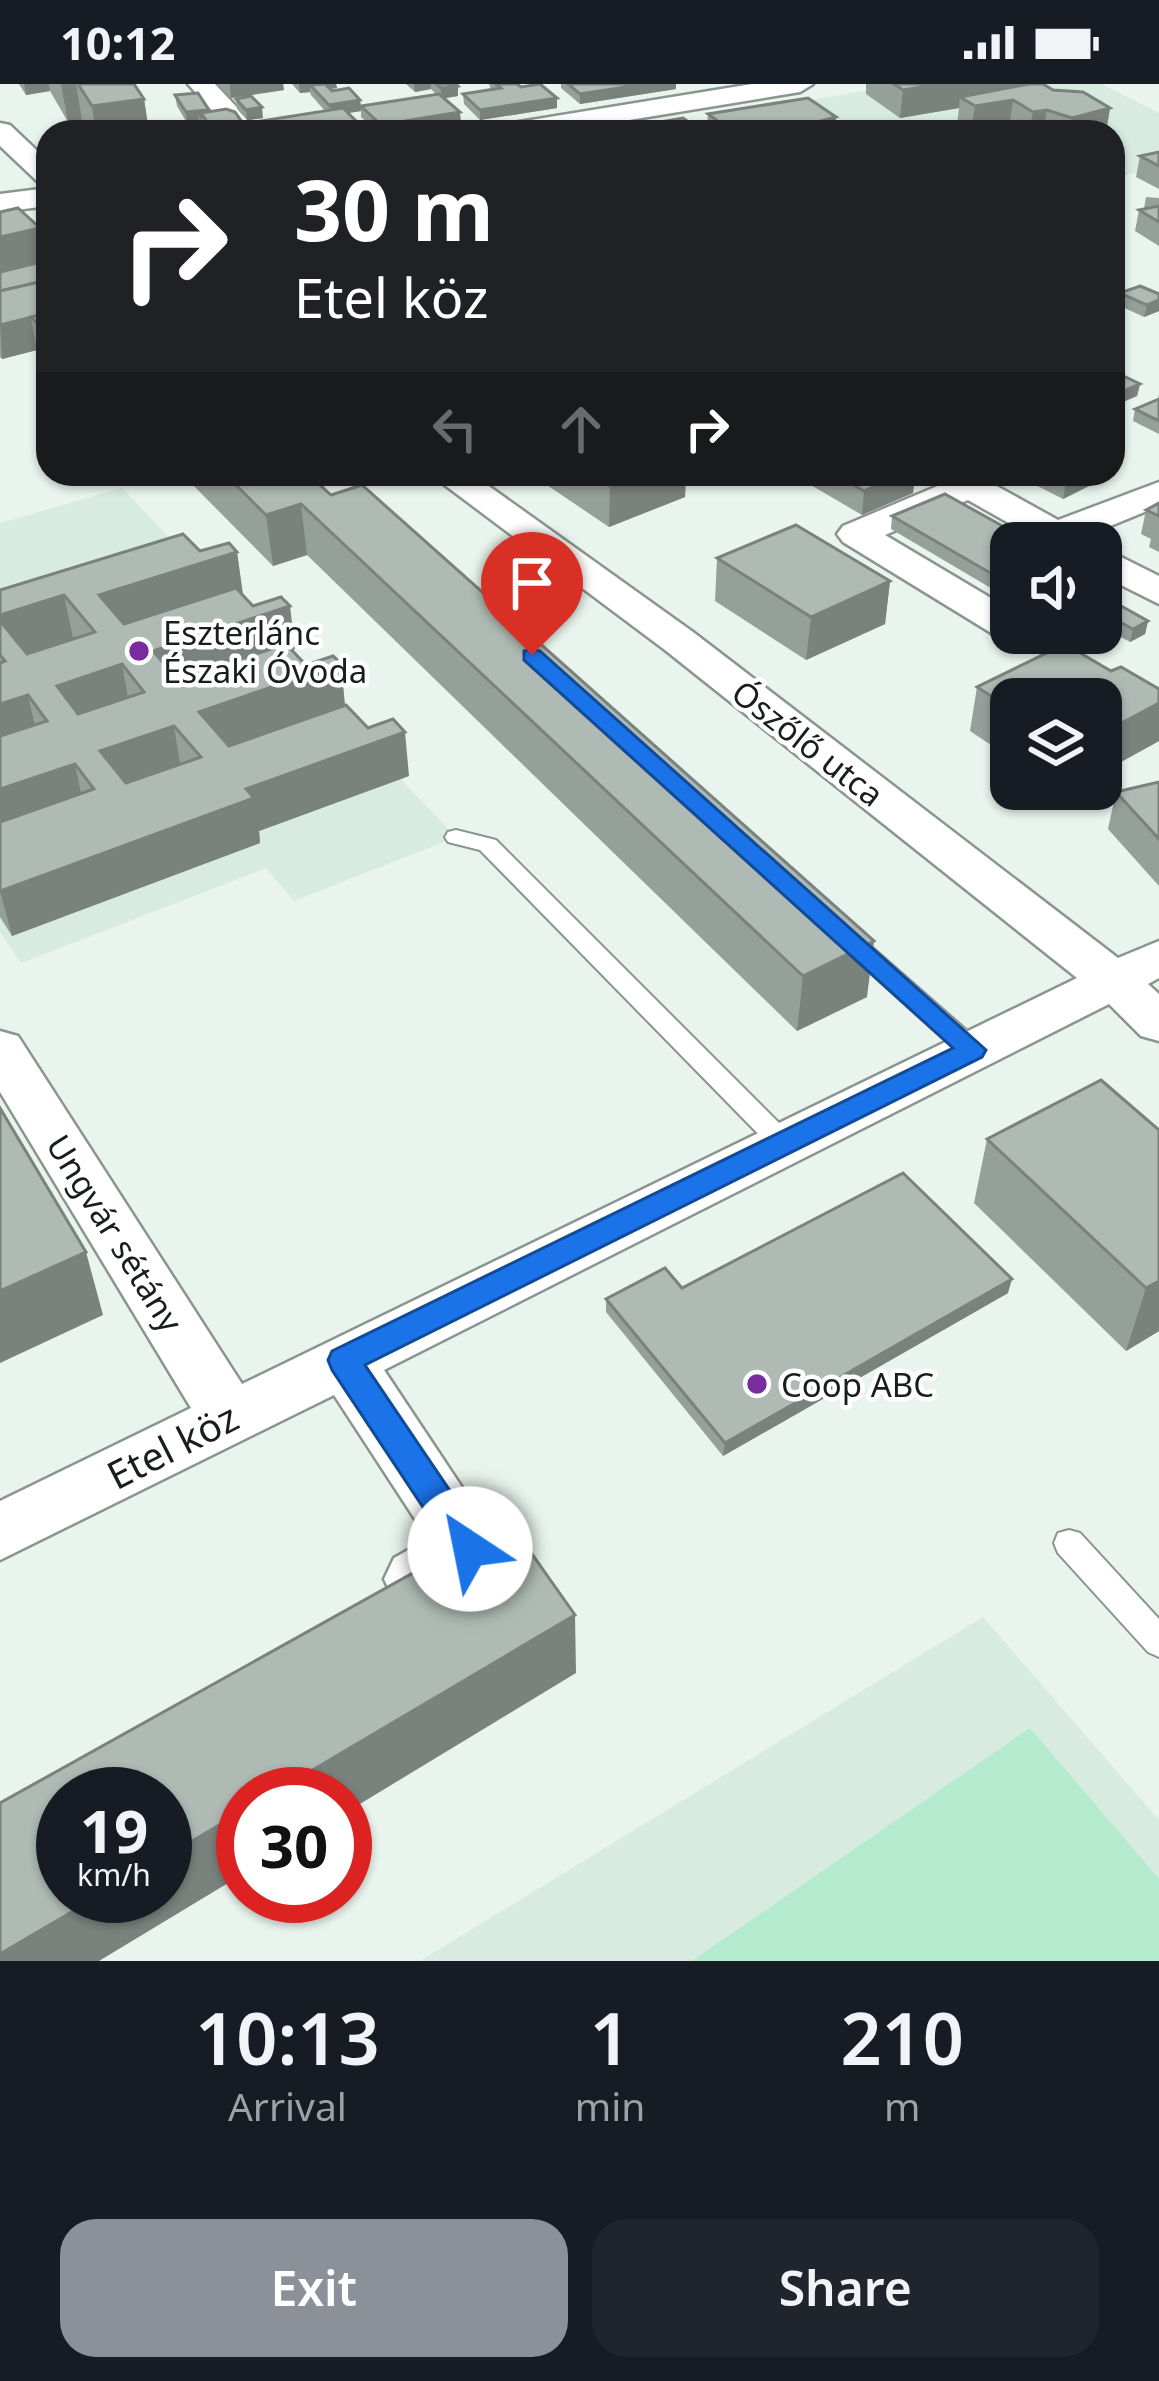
<!DOCTYPE html>
<meta charset="utf-8">
<style>
body{margin:0;font-family:"Noto Sans",sans-serif;background:#20242c;color:#f1f3f6;height:100vh;display:flex;flex-direction:column;font-size:45px;white-space:nowrap}
*{box-sizing:border-box;margin:0}
p{font-size:39px;color:#9ea1a6}
.icon{flex:none;width:66px;height:66px;fill:none;stroke:currentColor;stroke-width:2;stroke-linecap:round;stroke-linejoin:round}
.map{position:relative;height:1877px;overflow:hidden}
.sheet{display:flex;flex-direction:column;background:#171b24;flex:1}
.sheet>*{flex:none}
.hud{position:absolute;left:36px;top:36px;width:1089px;height:366px;border-radius:36px;box-shadow:0 3px 9px #0004;background:#202124;color:#fff;overflow:hidden}
.fabs{position:absolute;left:990px;top:438px;display:grid;gap:24px}
.fabs a{display:grid;place-items:center;width:132px;height:132px;border-radius:24px;background:#171b24;box-shadow:0 3px 9px #0004;font-size:60px}
.speed{position:absolute;left:36px;top:1683px;display:flex;gap:24px;font-size:60px;font-weight:700;text-align:center}
.speed>*{display:grid;place-content:center;width:156px;height:156px;border-radius:50%;background:#171b24;box-shadow:0 3px 9px #0004;line-height:1}
.speed small{font-size:30px;font-weight:400}
.speed .limit{border:18px solid #d22;background:#fff;color:#111}
.pin{position:absolute;display:grid;place-items:center;width:102px;height:102px;color:#fff;margin:-123px -51px;border-radius:50% 50% 50% 0;rotate:-45deg;box-shadow:0 0 12px #0007}
.pin .icon{rotate:45deg}
.me{position:absolute;width:132px;margin:-66px;rotate:326deg;stroke-linejoin:round;filter:drop-shadow(0 0 9px #0008)}
.turn{display:flex;align-items:center;gap:42px;height:252px;padding:0 60px;font-size:54px}
.turn .icon{width:156px;height:156px;stroke-width:2.5}
.turn b{display:block;font-size:84px;line-height:102px}
.lanes{display:flex;align-items:center;height:114px;padding:0 60px;background:#0003;justify-content:center;gap:60px;direction:ltr}
.lanes .off{opacity:.35}
.eta{display:flex;justify-content:space-evenly;align-items:center;height:204px;text-align:center}
.eta b{font-size:72px;font-weight:600;line-height:84px}
.cta{display:flex;gap:24px;margin-top:auto;padding:24px 60px}
.cta a{flex:1;height:138px;border-radius:36px;background:#8c9099;color:#fff;font-size:48px;font-weight:600;line-height:138px;text-align:center}
.cta a+a{background:#20242c;color:#f1f3f6}
.status{display:flex;justify-content:space-between;align-items:center;height:84px;padding:0 60px;background:#171b24;direction:ltr}
.status svg{height:33px;fill:currentColor}
.map>svg:first-child{display:block}
.built{fill:#d7ebe0}
.green{fill:#b4ebce}
.lines{fill:none;stroke-linecap:round;stroke-linejoin:round}
.service-casing{stroke:#8a958f;stroke-width:4}
.minor-casing{stroke:#8a958f;stroke-width:5}
.service{fill:#fff;fill-rule:evenodd}
.minor{fill:#fff;fill-rule:evenodd}
.wall{fill:#96a09a}
.shaded-wall{fill:#7a827d}
.building{fill:#aebab3;stroke:#7a827d;stroke-width:3;fill-rule:evenodd}
.route{fill:#1a73e8;stroke:#114b97;stroke-width:3}
.poi-dot{fill:#782c9e;stroke:#fff;stroke-width:4.5}
.labels{text-anchor:middle;dominant-baseline:central;stroke-width:9;stroke-linejoin:round;paint-order:stroke}
.poi-label{font-size:33px;fill:#191d1b;stroke:#fff;text-anchor:start}
.street-label{font-size:33px;fill:#191d1b;stroke:#fff}
.near-street-label{font-size:39px;fill:#191d1b;stroke:#fff}
</style>
<div class="status"><b>10:12</b><svg viewBox="0 0 49 12"><path d="M0 12V9h3v3zM5 12V6h3v6zM10 12V3h3v9zM15 12V0h3v12zM26 1h20v11H26zM47 4h2v5h-2z"/></svg></div>
<div class="map">
<svg width="1159" height="1877" viewBox="0 0 1159 1877">
<rect width="100%" height="100%" fill="#e8f4ed"/>
<!-- built -->
<g class="built">
<polygon points="907,0 1101,0 1159,29 1159,84 1113,94 1113,48 841,48 799,18"/>
<polygon points="122,404 456,753 294,817 266,784 21,879 0,848 0,439"/>
<polygon points="983,1533 1159,1736 1159,1877 420,1877"/>
</g>
<!-- green -->
<polygon class="green" points="1030,1644 1159,1795 1159,1877 692,1877"/>
<g class="lines">
<!-- service casing -->
<g class="service-casing">
<g id="service">
<polygon points="456,746 496,756 793,1053 797,1060 793,1067 775,1067 480,766 448,758 445,753 448,748"/>
<polygon points="851,849 859,852 982,960 985,966 982,972 964,972 843,862 840,857 843,852"/>
<polygon points="1069,1446 1080,1449 1159,1535 1159,1573 1148,1568 1058,1469 1054,1459 1058,1449"/>
</g>
</g>
<!-- minor casing -->
<g class="minor-casing">
<g id="minor">
<polygon points="188,0 215,0 259,47 231,48"/>
<polygon points="752,0 813,0 800,8 556,48 492,48 506,40"/>
<polygon points="0,39 10,41 48,77 48,101 38,98 0,62"/>
<polygon points="48,104 48,122 0,128 0,110"/>
<path d="M 430,390 L 472,390 L 693,548 L 1118,874 L 1159,857 L 1159,894 L 1148,900 L 1159,910 L 1159,957 L 1141,952 L 1109,920 L 384,1286 L 503,1465 C 488,1497 450,1512 417,1524 L 394,1516 L 384,1495 L 394,1474 L 428,1455 L 334,1311 L 0,1476 L 0,1417 L 191,1324 L 0,1008 L 0,947 L 18,952 L 242,1300 L 1077,894 L 665,566 Z"/>
<polygon points="930,390 975,390 1058,436 1159,398 1159,422 1086,452 1091,459 1044,459 968,416 885,451 1011,526 1011,549 1022,549 1007,553 993,550 843,458 837,450 843,442 940,401"/>
<polygon points="1101,463 1159,492 1159,520 1101,491"/>
</g>
</g>
<!-- service -->
<use href="#service" class="service"/>
<!-- minor -->
<use href="#minor" class="minor"/>
</g>
<!-- wall -->
<g class="wall">
<polygon points="19,0 134,0 144,15 149,47 199,40 199,38 187,39 177,22 175,11 209,26 209,28 248,46 249,48 89,48 82,36 68,38 50,7 26,11"/>
<polygon points="218,0 283,0 284,6 231,14"/>
<polygon points="292,0 336,0 337,4 330,5 332,7 360,16 361,22 436,10 431,5 415,8 406,0 456,0 458,12 444,14 461,39 405,48 377,48 361,33 361,27 348,29 363,48 263,48 261,37 325,27 311,11 310,8 300,9"/>
<polygon points="489,0 517,0 521,3 557,14 557,24 480,36 464,20 463,10 491,6"/>
<polygon points="561,0 676,0 676,5 580,20 561,4"/>
<polygon points="866,0 1043,0 1053,6 1110,24 1106,48 1015,48 1009,44 985,48 967,48 957,41 959,24 900,34 866,10"/>
<polygon points="236,15 263,34 247,36 237,25"/>
<polygon points="708,30 836,44 820,48 717,48 707,40"/>
<polygon points="1159,68 1159,105 1136,93 1140,72"/>
<polygon points="1146,113 1159,114 1159,162 1135,147 1139,126 1144,125"/>
<polygon points="0,128 48,181 48,289 40,281 37,266 2,275 0,273"/>
<polygon points="1120,209 1159,210 1159,227 1144,233 1118,221"/>
<polygon points="1113,287 1140,300 1137,312 1118,320 1113,317"/>
<polygon points="1159,310 1159,350 1133,337 1135,325 1158,315"/>
<polygon points="182,390 308,390 867,913 797,947 307,471 273,482"/>
<polygon points="535,390 686,390 685,413 609,443 535,393"/>
<polygon points="792,390 915,390 913,409 862,431"/>
<polygon points="1014,390 1104,390 1103,395 1063,415"/>
<polygon points="1159,419 1159,468 1149,463 1151,455 1141,450 1146,426"/>
<polygon points="892,432 1011,459 1011,516 891,445"/>
<polygon points="200,467 237,468 242,511 295,565 292,566 306,581 341,579 345,622 409,692 259,747 260,759 12,852 0,833 0,506"/>
<polygon points="717,474 890,497 885,540 806,576 715,517"/>
<polygon points="1101,524 1148,537 1145,550 1130,558 1101,542"/>
<polygon points="1065,560 1111,587 1121,583 1159,605 1159,657 1101,689 1101,615 1011,615 1011,687 1004,683 1006,671 970,647 977,603"/>
<polygon points="1159,698 1159,802 1108,745 1116,708"/>
<polygon points="1039,705 1071,705 1053,715"/>
<polygon points="1159,1046 1159,1247 1126,1267 974,1119 987,1055"/>
<polygon points="682,1204 1008,1209 723,1372 606,1228 606,1215"/>
</g>
<!-- shaded-wall -->
<g class="shaded-wall">
<polygon points="24,0 49,0 50,7 26,11"/>
<polygon points="61,0 76,0 82,36 68,38"/>
<polygon points="230,0 283,0 284,6 231,14"/>
<polygon points="299,0 336,0 337,4 315,7 310,1 310,8 300,9"/>
<polygon points="414,0 431,0 431,5 415,8"/>
<polygon points="645,0 676,0 676,5 580,20 580,10"/>
<polygon points="939,0 1031,0 960,13 959,24 900,34 903,6"/>
<polygon points="458,2 458,12 441,15 441,4"/>
<polygon points="557,14 557,24 480,36 480,26"/>
<polygon points="144,15 149,48 98,48 95,44 92,22"/>
<polygon points="360,16 361,27 330,32 329,21"/>
<polygon points="1013,16 1009,44 971,48 975,22"/>
<polygon points="262,23 263,34 247,36 246,26"/>
<polygon points="1110,24 1106,48 1070,48 1072,34"/>
<polygon points="209,26 210,36 201,29 202,37 198,31 199,38 187,39 186,28"/>
<polygon points="1047,26 1043,48 1029,48 1033,28"/>
<polygon points="460,28 461,39 405,48 381,48 381,41"/>
<polygon points="836,33 836,44 820,48 787,48 787,46"/>
<polygon points="778,40 778,48 731,48"/>
<polygon points="40,144 48,189 0,201 0,153"/>
<polygon points="1159,216 1159,227 1144,233 1147,221"/>
<polygon points="31,234 37,266 2,275 0,241"/>
<polygon points="1121,257 1118,269 1113,271 1113,261"/>
<polygon points="1140,300 1137,312 1118,320 1121,308"/>
<polygon points="640,390 686,390 685,413 609,443 610,402"/>
<polygon points="905,390 915,390 913,409 862,431 864,407"/>
<polygon points="1104,390 1103,395 1063,415 1067,391"/>
<polygon points="301,420 307,471 273,482 266,431"/>
<polygon points="237,468 243,510 107,554 99,511"/>
<polygon points="890,497 885,540 806,576 811,533"/>
<polygon points="64,511 73,554 7,575 0,548 0,531"/>
<polygon points="290,522 295,565 160,610 153,567"/>
<polygon points="1148,537 1145,550 1130,558 1133,545"/>
<polygon points="341,579 345,623 206,672 199,628"/>
<polygon points="122,580 130,624 66,645 57,602"/>
<polygon points="28,611 38,655 0,668 0,620"/>
<polygon points="1159,619 1159,657 1101,689 1101,650"/>
<polygon points="174,642 181,686 110,712 100,667"/>
<polygon points="405,648 409,692 259,747 260,759 12,852 0,807 246,705"/>
<polygon points="75,680 84,724 0,754 0,705"/>
<polygon points="1055,705 1071,705 1053,715"/>
<polygon points="874,857 867,913 797,947 803,892"/>
<polygon points="86,1168 103,1231 0,1279 0,1207"/>
<polygon points="1012,1195 1008,1209 723,1372 725,1359"/>
<polygon points="1159,1197 1159,1247 1126,1267 1146,1204"/>
<polygon points="575,1531 576,1589 345,1729 345,1710 272,1710"/>
<polygon points="243,1727 243,1790 99,1877 0,1877 0,1870 99,1812 165,1812 165,1773"/>
</g>
<!-- building -->
<g class="building">
<polygon points="78,0 134,0 144,15 92,22"/>
<polygon points="325,0 332,7 349,4 360,16 329,21 310,1"/>
<polygon points="436,0 456,0 458,2 441,4"/>
<polygon points="496,0 517,0 521,3 540,0 557,14 480,26 463,10 501,4"/>
<polygon points="568,0 645,0 580,10"/>
<polygon points="894,0 939,0 903,6"/>
<polygon points="1029,0 1043,0 1053,6 1083,8 1110,24 1072,34 1047,26 1033,28 1013,16 975,22 960,13"/>
<polygon points="198,9 209,26 186,28 175,11"/>
<polygon points="439,10 460,28 381,41 361,22"/>
<polygon points="251,12 262,23 246,26 236,15"/>
<polygon points="808,14 836,33 787,46 778,40 731,47 708,30"/>
<polygon points="343,24 363,44 337,48 271,48 261,37"/>
<polygon points="226,25 235,28 248,46 245,48 140,48 208,39 201,29"/>
<polygon points="683,34 702,48 602,48"/>
<polygon points="122,40 126,48 98,48 95,44"/>
<polygon points="1159,68 1159,82 1140,72"/>
<polygon points="1159,122 1159,138 1139,126"/>
<polygon points="18,124 40,144 0,153 0,128"/>
<polygon points="45,177 48,181 48,196 0,207 0,188"/>
<polygon points="48,196 48,229 0,241 0,207"/>
<polygon points="1140,202 1159,210 1159,216 1147,221 1120,209"/>
<polygon points="48,229 48,250 31,233"/>
<polygon points="1113,287 1140,300 1121,308 1113,304"/>
<polygon points="1159,315 1159,337 1135,325"/>
<polygon points="225,390 308,390 331,411 362,401 874,857 803,892 301,420 266,431"/>
<polygon points="592,390 640,390 610,402"/>
<polygon points="835,390 905,390 864,407"/>
<polygon points="945,410 1033,459 1011,459 1011,501 892,432"/>
<polygon points="1159,419 1159,432 1146,426"/>
<polygon points="796,441 890,497 811,533 717,474"/>
<path d="M 183,450 L 200,467 L 229,459 L 237,468 L 99,511 L 124,540 L 236,504 L 253,522 L 281,513 L 290,522 L 153,567 L 178,596 L 286,560 L 306,581 L 333,572 L 341,579 L 199,628 L 229,662 L 346,621 L 368,644 L 393,635 L 405,648 L 246,705 L 254,714 L 0,807 L 0,738 L 94,705 L 75,680 L 0,705 L 0,652 L 47,637 L 28,611 L 0,620 L 0,579 L 5,577 L 0,571 L 0,537 L 27,570 L 95,548 L 64,511 L 0,531 L 0,506 ZM 122,580 L 144,608 L 78,630 L 57,602 ZM 174,642 L 201,673 L 126,699 L 100,667 Z"/>
<polygon points="1114,518 1148,537 1133,545 1101,528 1101,524"/>
<polygon points="1065,560 1111,587 1121,583 1159,605 1159,619 1101,650 1101,615 1011,615 1011,625 977,603"/>
<polygon points="1159,698 1159,755 1116,708"/>
<polygon points="1101,996 1159,1046 1159,1197 1146,1204 987,1055"/>
<polygon points="0,1024 86,1168 0,1207"/>
<polygon points="903,1089 1012,1195 725,1359 606,1215 665,1184 682,1204"/>
<polygon points="508,1436 575,1531 272,1710 243,1710 243,1727 165,1773 165,1710 63,1710 63,1812 99,1812 0,1870 0,1719"/>
</g>
<!-- route -->
<polygon class="route" points="532,565 540,567 986,966 982,973 365,1281 482,1454 488,1465 482,1476 470,1481 458,1476 332,1286 328,1276 332,1267 953,964 524,576 524,567"/>
<!-- markers -->
<g class="poi-dot">
<circle cx="139" cy="567" r="12"/>
<circle cx="757" cy="1300" r="12"/>
</g>
<g class="labels">
<!-- poi labels -->
<g class="poi-label">
<text x="163" y="548">Eszterlánc<tspan x="163" dy="38">Északi Óvoda</tspan></text>
<text x="781" y="1300">Coop ABC</text>
</g>
<!-- street labels -->
<g class="street-label">
<text transform="translate(808 659) rotate(38)">Ószőlő utca</text>
<text transform="translate(115 1149) rotate(58)">Ungvár sétány</text>
</g>
<!-- near-street labels -->
<g class="near-street-label">
<text transform="translate(172 1361) rotate(-27)">Etel köz</text>
</g>
</g>
</svg>
<div class="fabs">
<a><svg class="icon" aria-label="sound" viewBox="0 0 24 24"><path d="M4 9h4l5-4v14l-5-4H4zM17 9q2 3 0 6"/></svg></a>
<a><svg class="icon" aria-label="layers" viewBox="0 0 24 24"><path d="M12 4l9 5-9 5-9-5zM3 14l9 5 9-5"/></svg></a>
</div>
<div class="speed"><div>19<small>km/h</small></div><div class="limit">30</div></div>
<div class="pin" style="left:532px;top:571px;background:#d93025"><svg class="icon" aria-label="arrive" viewBox="0 0 24 24"><path d="M6 21V4h12l-3 4 3 4H6"/></svg></div>
<svg class="me" style="left:470px;top:1465px" viewBox="-20 -20 40 40"><circle r="19" fill="#fff"/><path d="M0-13L10 11 0 6-10 11z" fill="#1a73e8"/></svg>
<div class="hud">
<div class="turn"><svg class="icon" aria-label="right" viewBox="0 0 24 24"><path d="M7 20v-9h11M14 6l5 5-5 5"/></svg><div><b>30 m</b>Etel köz</div></div>
<div class="lanes"><svg class="icon off" aria-label="left" viewBox="0 0 24 24"><path d="M17 20v-9H6M10 6l-5 5 5 5"/></svg><svg class="icon off" aria-label="ahead" viewBox="0 0 24 24"><path d="M12 20V5M6 11l6-6 6 6"/></svg><svg class="icon" aria-label="right" viewBox="0 0 24 24"><path d="M7 20v-9h11M14 6l5 5-5 5"/></svg></div>
</div>
</div>
<section class="sheet">
<div class="eta">
<div><b>10:13</b><p>Arrival</p></div>
<div><b>1</b><p>min</p></div>
<div><b>210</b><p>m</p></div>
</div>
<div class="cta"><a>Exit</a><a>Share</a></div>
</section>
